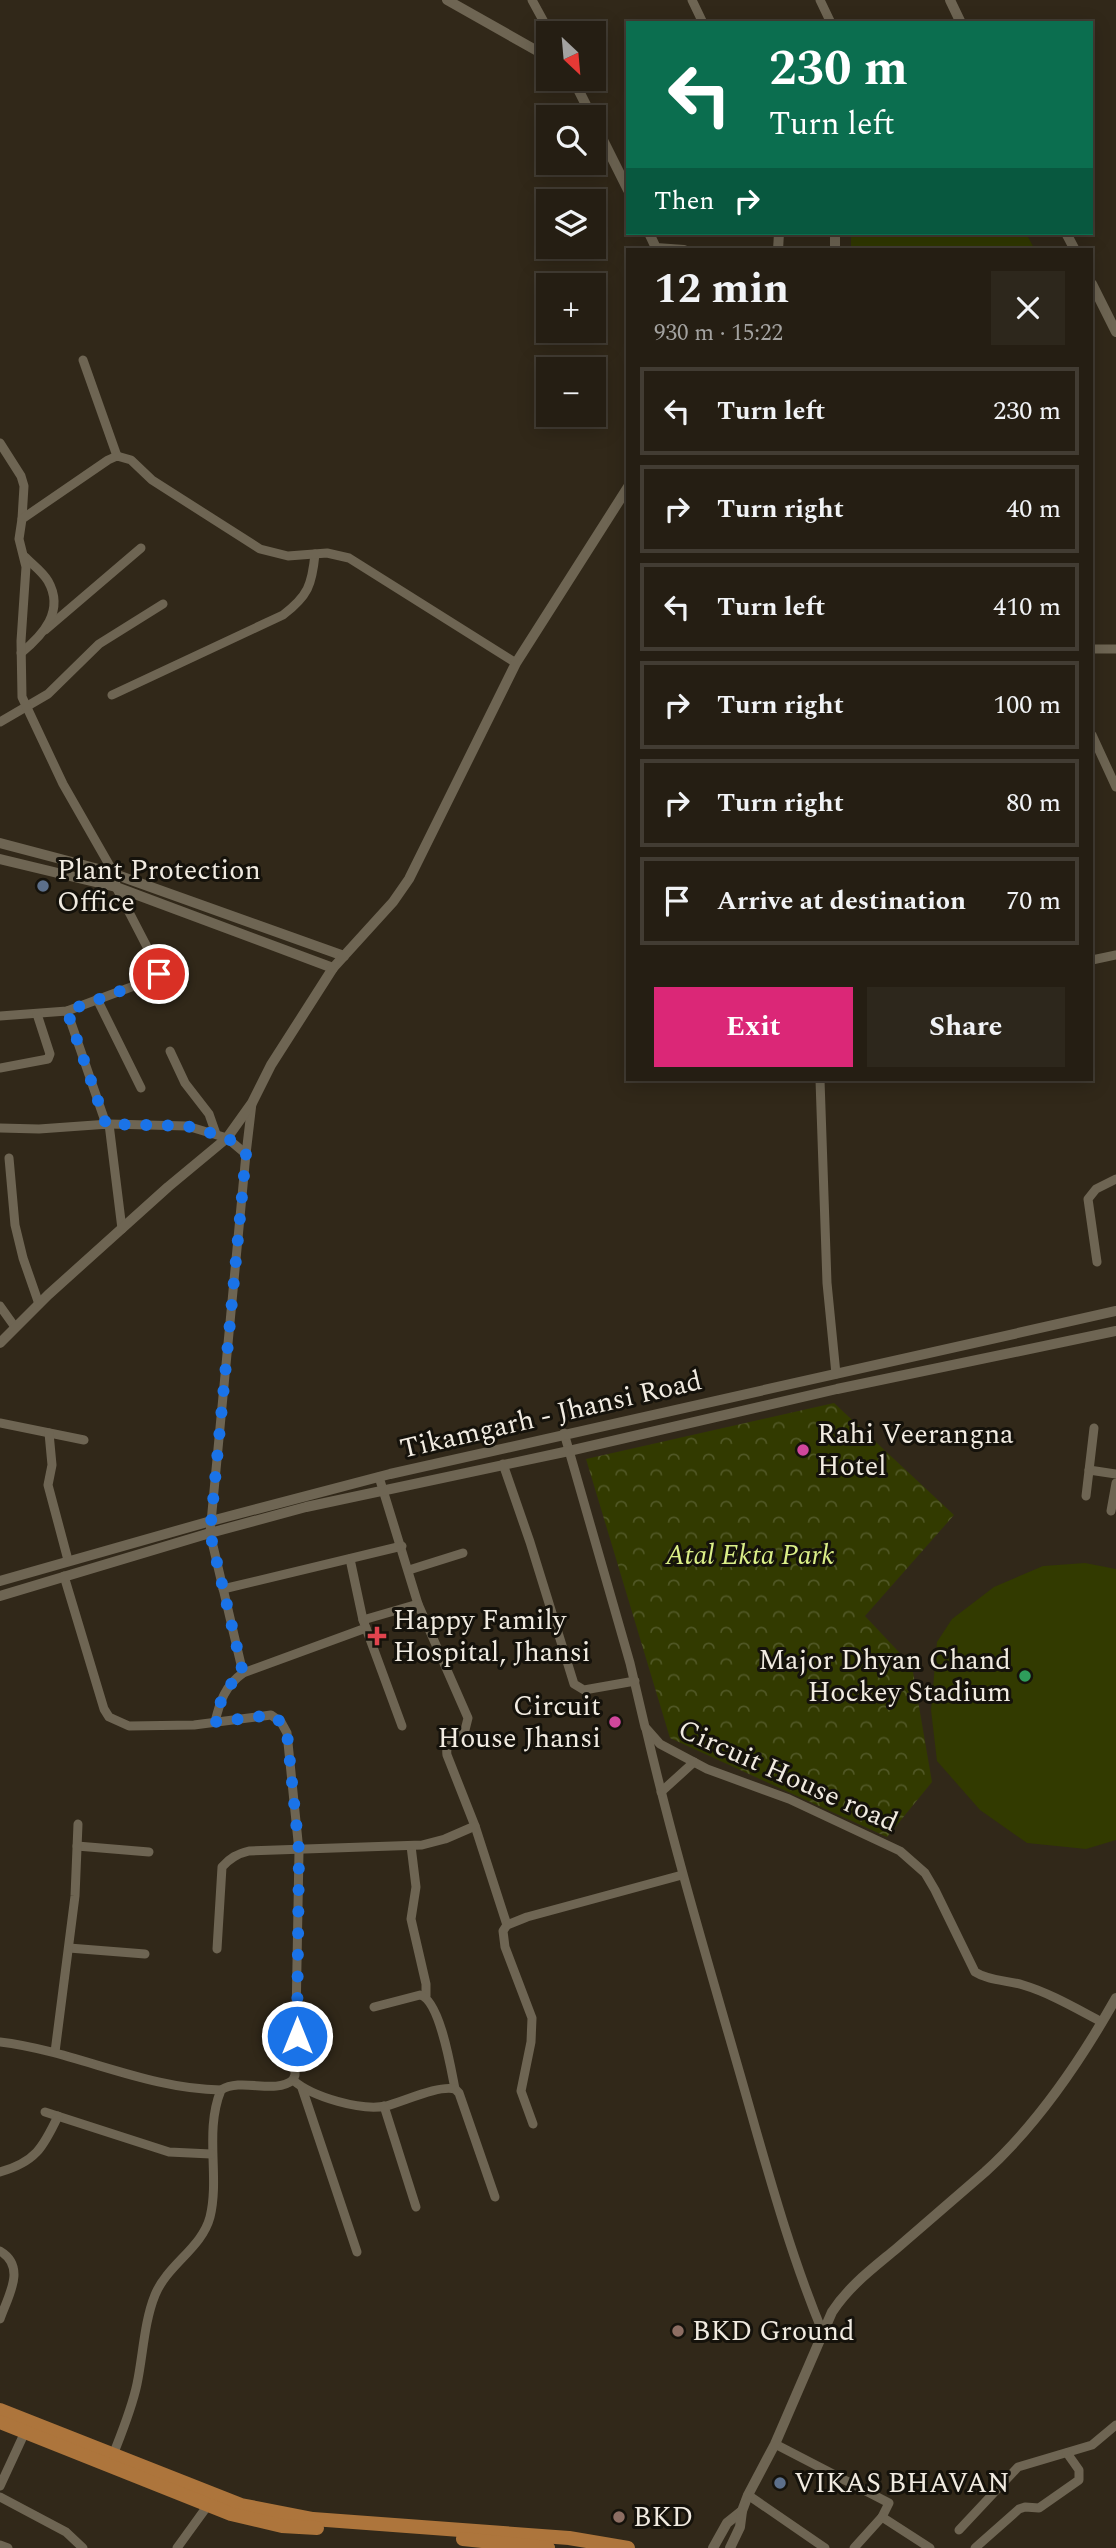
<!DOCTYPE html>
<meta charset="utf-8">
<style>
body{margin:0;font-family:Spectral,serif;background:#2d271c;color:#f1f3f6;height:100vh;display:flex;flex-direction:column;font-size:26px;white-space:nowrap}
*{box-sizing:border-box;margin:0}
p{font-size:23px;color:#a3a2a0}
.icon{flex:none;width:38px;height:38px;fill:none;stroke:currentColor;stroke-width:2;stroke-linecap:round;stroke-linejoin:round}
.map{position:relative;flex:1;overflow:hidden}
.drawer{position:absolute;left:626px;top:248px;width:467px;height:833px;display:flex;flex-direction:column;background:#251e13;border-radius:0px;box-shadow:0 4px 18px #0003,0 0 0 2px #423c33}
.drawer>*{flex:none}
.banner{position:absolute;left:626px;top:21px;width:467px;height:214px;border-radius:0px;box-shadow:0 4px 18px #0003,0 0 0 2px #423c33;background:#0b6e4f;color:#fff;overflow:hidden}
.needle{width:46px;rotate:154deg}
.tools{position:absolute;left:536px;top:21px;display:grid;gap:14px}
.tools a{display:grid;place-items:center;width:70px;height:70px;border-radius:0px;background:#251e13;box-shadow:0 4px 18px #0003,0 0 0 2px #423c33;font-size:35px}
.pin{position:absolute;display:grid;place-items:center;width:60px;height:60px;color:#fff;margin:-30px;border:4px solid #fff;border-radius:50%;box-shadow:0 2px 7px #0007}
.me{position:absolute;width:77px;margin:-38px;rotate:0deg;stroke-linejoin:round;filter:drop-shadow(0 0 5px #0008)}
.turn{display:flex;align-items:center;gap:24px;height:147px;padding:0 28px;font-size:32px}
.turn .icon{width:91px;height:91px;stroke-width:2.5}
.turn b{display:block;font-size:49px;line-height:60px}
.then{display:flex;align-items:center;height:66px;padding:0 28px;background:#0003;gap:14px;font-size:26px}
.round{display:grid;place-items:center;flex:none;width:74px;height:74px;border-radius:0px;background:#2d271c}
.summary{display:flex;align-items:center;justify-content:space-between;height:119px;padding:0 28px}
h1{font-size:42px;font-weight:700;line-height:52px}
.action{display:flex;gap:14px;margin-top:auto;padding:14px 28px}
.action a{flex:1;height:80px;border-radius:0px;background:#db2777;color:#fff;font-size:28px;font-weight:700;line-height:80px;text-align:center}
.action a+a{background:#2d271c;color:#f1f3f6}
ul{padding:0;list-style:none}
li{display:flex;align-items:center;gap:21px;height:88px;margin:0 14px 10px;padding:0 14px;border:4px solid #423c33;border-radius:0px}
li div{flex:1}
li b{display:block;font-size:26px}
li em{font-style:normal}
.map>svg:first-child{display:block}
.forest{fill:url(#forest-crowns)}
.garden{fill:#323a00}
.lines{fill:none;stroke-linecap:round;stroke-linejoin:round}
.minor{stroke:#6e6553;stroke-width:9}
.tertiary{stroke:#6e6553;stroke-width:10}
.primary{stroke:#ad753c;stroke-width:14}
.route{stroke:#1a73e8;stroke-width:12;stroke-dasharray:0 21.6}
.service-dot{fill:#5c6f8a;stroke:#15120b;stroke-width:2.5}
.hotel-dot{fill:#d1479c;stroke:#15120b;stroke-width:2.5}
.health-dot{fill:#e0444e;stroke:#15120b;stroke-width:2.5}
.leisure-dot{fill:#2e9e5b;stroke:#15120b;stroke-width:2.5}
.education-dot{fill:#8d6e63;stroke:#15120b;stroke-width:2.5}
.labels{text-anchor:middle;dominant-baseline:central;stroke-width:6;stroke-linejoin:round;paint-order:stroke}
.poi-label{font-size:28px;fill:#f1ebe1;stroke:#15120b;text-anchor:start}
.street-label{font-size:28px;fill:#f1ebe1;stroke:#15120b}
.park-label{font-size:28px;font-style:italic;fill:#dbef88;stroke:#15120b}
</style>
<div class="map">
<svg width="1116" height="2548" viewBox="0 0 1116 2548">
<defs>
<pattern id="forest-crowns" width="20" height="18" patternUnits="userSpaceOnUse" patternTransform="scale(1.75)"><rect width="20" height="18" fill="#323a00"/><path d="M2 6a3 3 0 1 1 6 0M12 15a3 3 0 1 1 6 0" fill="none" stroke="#505725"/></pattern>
</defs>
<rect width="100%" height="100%" fill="#312819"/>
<!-- forest -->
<polygon class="forest" points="834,1403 954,1515 865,1616 912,1666 932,1782 887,1837 670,1738 586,1459"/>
<!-- garden -->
<g class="garden">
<polygon points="854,233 1026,233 1035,250 851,250 851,234"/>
<polygon points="1085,1563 1116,1569 1116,1840 1086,1849 1027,1843 980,1810 937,1761 931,1710 937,1642 952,1619 994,1587 1043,1566"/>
</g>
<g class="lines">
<!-- minor -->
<g class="minor">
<polyline points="532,0 550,33"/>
<polyline points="692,0 703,23"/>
<polyline points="820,0 831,23"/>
<polyline points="83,360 117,456"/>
<polyline points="0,443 21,476 24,486 22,519"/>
<polyline points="45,630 141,548"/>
<polyline points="1092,649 1116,649"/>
<path d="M 21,653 C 43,635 65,611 48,581 C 43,572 32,564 25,557"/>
<path d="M 112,695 L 283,615 C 308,596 312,585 315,554"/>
<polyline points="0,722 48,694 99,644 163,604"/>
<polyline points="1092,735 1116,787"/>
<polyline points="1092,960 1116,955"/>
<polyline points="97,999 141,1088"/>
<polyline points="67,1011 106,1124"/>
<polyline points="0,1016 67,1011 150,980 159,974 159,970 116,887 115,875 63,784 22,697 21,641 26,567 19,539 22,519 108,460 117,456 131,460 152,480 260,549 288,556 327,553 349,558 516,663"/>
<polyline points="170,1051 185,1083 209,1114 216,1134"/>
<polyline points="0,1068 48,1059 50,1054 37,1014"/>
<polyline points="820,1080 827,1283 836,1374"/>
<polyline points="109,1124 187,1126 227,1138 246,1154 210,1533 243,1673"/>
<polyline points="0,1128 39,1129 109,1124 122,1229"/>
<polyline points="246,1154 252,1103"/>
<polyline points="9,1158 15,1225 23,1258 39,1304"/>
<polyline points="1097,1262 1088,1199 1096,1189 1116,1179"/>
<polyline points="0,1306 15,1327"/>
<polyline points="0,1423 84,1440"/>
<polyline points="49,1433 52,1465 48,1485 68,1560"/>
<path d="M 564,1433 L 630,1663 L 645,1727 L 660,1744 L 707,1769 L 789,1799 L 900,1851 L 925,1873 L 935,1890 L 975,1972 C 989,1981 1007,1980 1023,1985 C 1050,1993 1077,2009 1102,2022"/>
<polyline points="503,1464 530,1542 574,1684 584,1690 635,1681"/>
<polyline points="1089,1470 1116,1474"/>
<path d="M 379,1477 L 418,1604 L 468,1718 L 465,1730 C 454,1738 445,1741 447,1755 L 475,1826 L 507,1925"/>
<polyline points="1086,1496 1094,1428"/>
<polyline points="1111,1511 1116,1483"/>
<polyline points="350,1559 363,1620"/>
<polyline points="409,1570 463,1553"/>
<path d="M 64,1576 L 104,1709 L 109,1717 L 129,1726 L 194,1725 L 271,1715 L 281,1722 L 287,1733 L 299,1851 L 295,2075 L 293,2080 C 274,2095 242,2077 221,2090 C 204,2132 220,2176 210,2217 C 202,2248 167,2265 155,2295 C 144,2322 143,2356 137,2384 C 132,2408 122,2432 113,2455"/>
<polyline points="223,1589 402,1546"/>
<path d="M 215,1722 C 220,1701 225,1686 243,1673 L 366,1628"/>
<polyline points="402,1726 363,1620 418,1604"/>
<path d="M 646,1729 C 673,1845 707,1959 740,2074 C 765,2161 788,2249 823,2333"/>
<polyline points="661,1792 694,1762"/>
<polyline points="77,1846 149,1852"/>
<polyline points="411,1846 416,1887 411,1919 426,1984 426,1996"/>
<polyline points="69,1948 145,1954"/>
<path d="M 217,1949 L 222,1867 C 230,1858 237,1854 249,1851 L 422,1845 L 445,1839 L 475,1826"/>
<path d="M 374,2007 L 420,1995 C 440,2000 451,2069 455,2089"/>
<path d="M 0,2042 C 75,2051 145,2089 221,2090"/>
<polyline points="55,2052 75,1896 78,1824"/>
<path d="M 293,2080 C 312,2097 361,2111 386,2106 C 405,2101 438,2085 455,2089 L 459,2093 L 495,2197"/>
<polyline points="302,2088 357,2252"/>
<polyline points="384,2106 416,2207"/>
<polyline points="45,2112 169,2152 211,2154"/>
<polyline points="533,2124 521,2091 531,2042 532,2018 505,1947 503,1931 507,1925 527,1917 682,1875"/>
<path d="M 0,2172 C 35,2162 43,2148 58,2116"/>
<path d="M 0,2251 C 27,2267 8,2296 0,2319"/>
<polyline points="775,2444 889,2503 882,2517 854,2548"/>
<polyline points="0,2486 25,2432"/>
<polyline points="748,2495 825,2548"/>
<polyline points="0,2497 66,2532 83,2548"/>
<polyline points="882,2517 930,2548"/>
<polyline points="959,2530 1018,2467 1092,2445 1116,2425"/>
<polyline points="0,2545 8,2548"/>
<polyline points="177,2548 211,2501"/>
<polyline points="975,2548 1019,2509 1025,2507 1039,2508 1079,2480 1079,2470 1067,2453"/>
</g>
<!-- tertiary -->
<g class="tertiary">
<polyline points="447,0 548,57"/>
<polyline points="950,0 961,23"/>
<polyline points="573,79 592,117"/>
<polyline points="593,120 628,190"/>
<polyline points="649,233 656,248 684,250"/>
<polyline points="835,233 835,250"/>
<polyline points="1066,233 1075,250"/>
<polyline points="778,250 779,233"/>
<polyline points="1092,284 1116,332"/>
<polyline points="0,843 106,871 344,956"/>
<polyline points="0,859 116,887 333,968"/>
<polyline points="0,1343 48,1295 168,1187 227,1138 252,1103 271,1065 333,968 393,902 409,879 516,663 628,487"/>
<polyline points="0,1581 211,1521 390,1474 1116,1311"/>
<polyline points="0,1596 210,1533 306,1507 569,1451 837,1389 1116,1331"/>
<polyline points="713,2548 727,2523 742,2511"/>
<path d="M 730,2548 L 740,2527 L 742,2511 L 748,2495 L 775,2444 L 832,2312 C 849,2286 872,2269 896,2249 C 926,2223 955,2198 985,2172 C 1038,2124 1081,2060 1116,1998"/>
</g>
<!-- primary -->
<g class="primary">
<polyline points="0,2410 241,2505 313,2519 569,2538 628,2548"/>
<polyline points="0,2422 231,2514 282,2526 317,2528"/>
<polyline points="463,2539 548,2548"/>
</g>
</g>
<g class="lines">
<!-- route -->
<path class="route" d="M 159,974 L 150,980 L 67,1011 L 106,1124 L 187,1126 L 228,1138 L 246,1154 L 210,1533 L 243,1673 C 225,1686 220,1701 215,1722 L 271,1715 L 281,1722 L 287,1733 L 299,1851 L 297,2036"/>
</g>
<!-- markers -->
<g class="service-dot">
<circle cx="43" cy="886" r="7"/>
<circle cx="780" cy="2483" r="7"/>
</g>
<g class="hotel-dot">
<circle cx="803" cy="1450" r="7"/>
<circle cx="615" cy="1722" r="7"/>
</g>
<path class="health-dot" d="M373.5 1625.5h7v7h7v7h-7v7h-7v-7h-7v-7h7z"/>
<circle class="leisure-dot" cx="1025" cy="1676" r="7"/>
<g class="education-dot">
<circle cx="678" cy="2331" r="7"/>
<circle cx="619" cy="2517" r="7"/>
</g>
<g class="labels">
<!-- poi labels -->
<g class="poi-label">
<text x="57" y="870">Plant Protection<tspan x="57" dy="32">Office</tspan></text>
<text x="817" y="1434">Rahi Veerangna<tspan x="817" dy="32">Hotel</tspan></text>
<text x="393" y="1620">Happy Family<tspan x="393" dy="32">Hospital, Jhansi</tspan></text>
<text x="1011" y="1660" text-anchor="end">Major Dhyan Chand<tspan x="1011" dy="32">Hockey Stadium</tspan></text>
<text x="601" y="1706" text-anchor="end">Circuit<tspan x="601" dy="32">House Jhansi</tspan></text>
<text x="692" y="2331">BKD Ground</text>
<text x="794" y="2483">VIKAS BHAVAN</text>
<text x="633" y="2517">BKD</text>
</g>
<!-- street labels -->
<g class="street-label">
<text transform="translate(551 1415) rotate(-13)">Tikamgarh - Jhansi Road</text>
<text transform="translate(788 1776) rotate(24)">Circuit House road</text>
</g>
<!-- park labels -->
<g class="park-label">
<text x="750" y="1555">Atal Ekta Park</text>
</g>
</g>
</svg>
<div class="tools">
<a><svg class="needle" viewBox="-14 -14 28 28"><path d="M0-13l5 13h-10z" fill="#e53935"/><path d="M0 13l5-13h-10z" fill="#a3a2a0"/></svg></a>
<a><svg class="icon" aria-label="search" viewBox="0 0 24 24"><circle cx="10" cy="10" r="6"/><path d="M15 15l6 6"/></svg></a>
<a><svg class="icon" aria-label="layers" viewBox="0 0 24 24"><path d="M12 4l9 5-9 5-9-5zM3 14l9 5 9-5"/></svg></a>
<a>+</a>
<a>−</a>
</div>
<div class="pin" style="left:159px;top:974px;background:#d93025"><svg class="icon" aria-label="arrive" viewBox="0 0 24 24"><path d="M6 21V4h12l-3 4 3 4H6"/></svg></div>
<svg class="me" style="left:297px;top:2036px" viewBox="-20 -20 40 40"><circle r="17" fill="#1a73e8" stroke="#fff" stroke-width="3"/><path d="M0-11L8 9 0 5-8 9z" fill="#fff"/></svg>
<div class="banner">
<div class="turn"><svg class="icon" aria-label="left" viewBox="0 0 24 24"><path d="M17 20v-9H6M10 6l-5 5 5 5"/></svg><div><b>230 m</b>Turn left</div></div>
<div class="then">Then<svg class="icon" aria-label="right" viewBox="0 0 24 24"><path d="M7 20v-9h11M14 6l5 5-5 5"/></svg></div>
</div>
<section class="drawer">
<div class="summary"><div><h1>12 min</h1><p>930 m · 15:22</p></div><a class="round"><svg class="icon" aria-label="close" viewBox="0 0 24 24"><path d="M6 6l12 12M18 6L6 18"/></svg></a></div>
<ul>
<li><svg class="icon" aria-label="left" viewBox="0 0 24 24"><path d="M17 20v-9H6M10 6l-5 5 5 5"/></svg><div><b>Turn left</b></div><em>230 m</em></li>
<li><svg class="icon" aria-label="right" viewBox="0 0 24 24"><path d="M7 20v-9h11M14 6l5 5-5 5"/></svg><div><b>Turn right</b></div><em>40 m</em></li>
<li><svg class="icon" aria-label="left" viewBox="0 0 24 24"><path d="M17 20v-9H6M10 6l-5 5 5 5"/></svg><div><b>Turn left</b></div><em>410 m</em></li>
<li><svg class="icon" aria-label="right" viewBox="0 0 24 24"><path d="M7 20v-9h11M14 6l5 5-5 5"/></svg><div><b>Turn right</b></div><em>100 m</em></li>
<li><svg class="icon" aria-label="right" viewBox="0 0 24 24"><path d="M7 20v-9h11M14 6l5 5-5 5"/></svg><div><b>Turn right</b></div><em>80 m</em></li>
<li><svg class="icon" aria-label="arrive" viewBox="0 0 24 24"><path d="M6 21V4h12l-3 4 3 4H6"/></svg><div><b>Arrive at destination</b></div><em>70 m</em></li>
</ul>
<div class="action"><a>Exit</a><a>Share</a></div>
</section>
</div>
